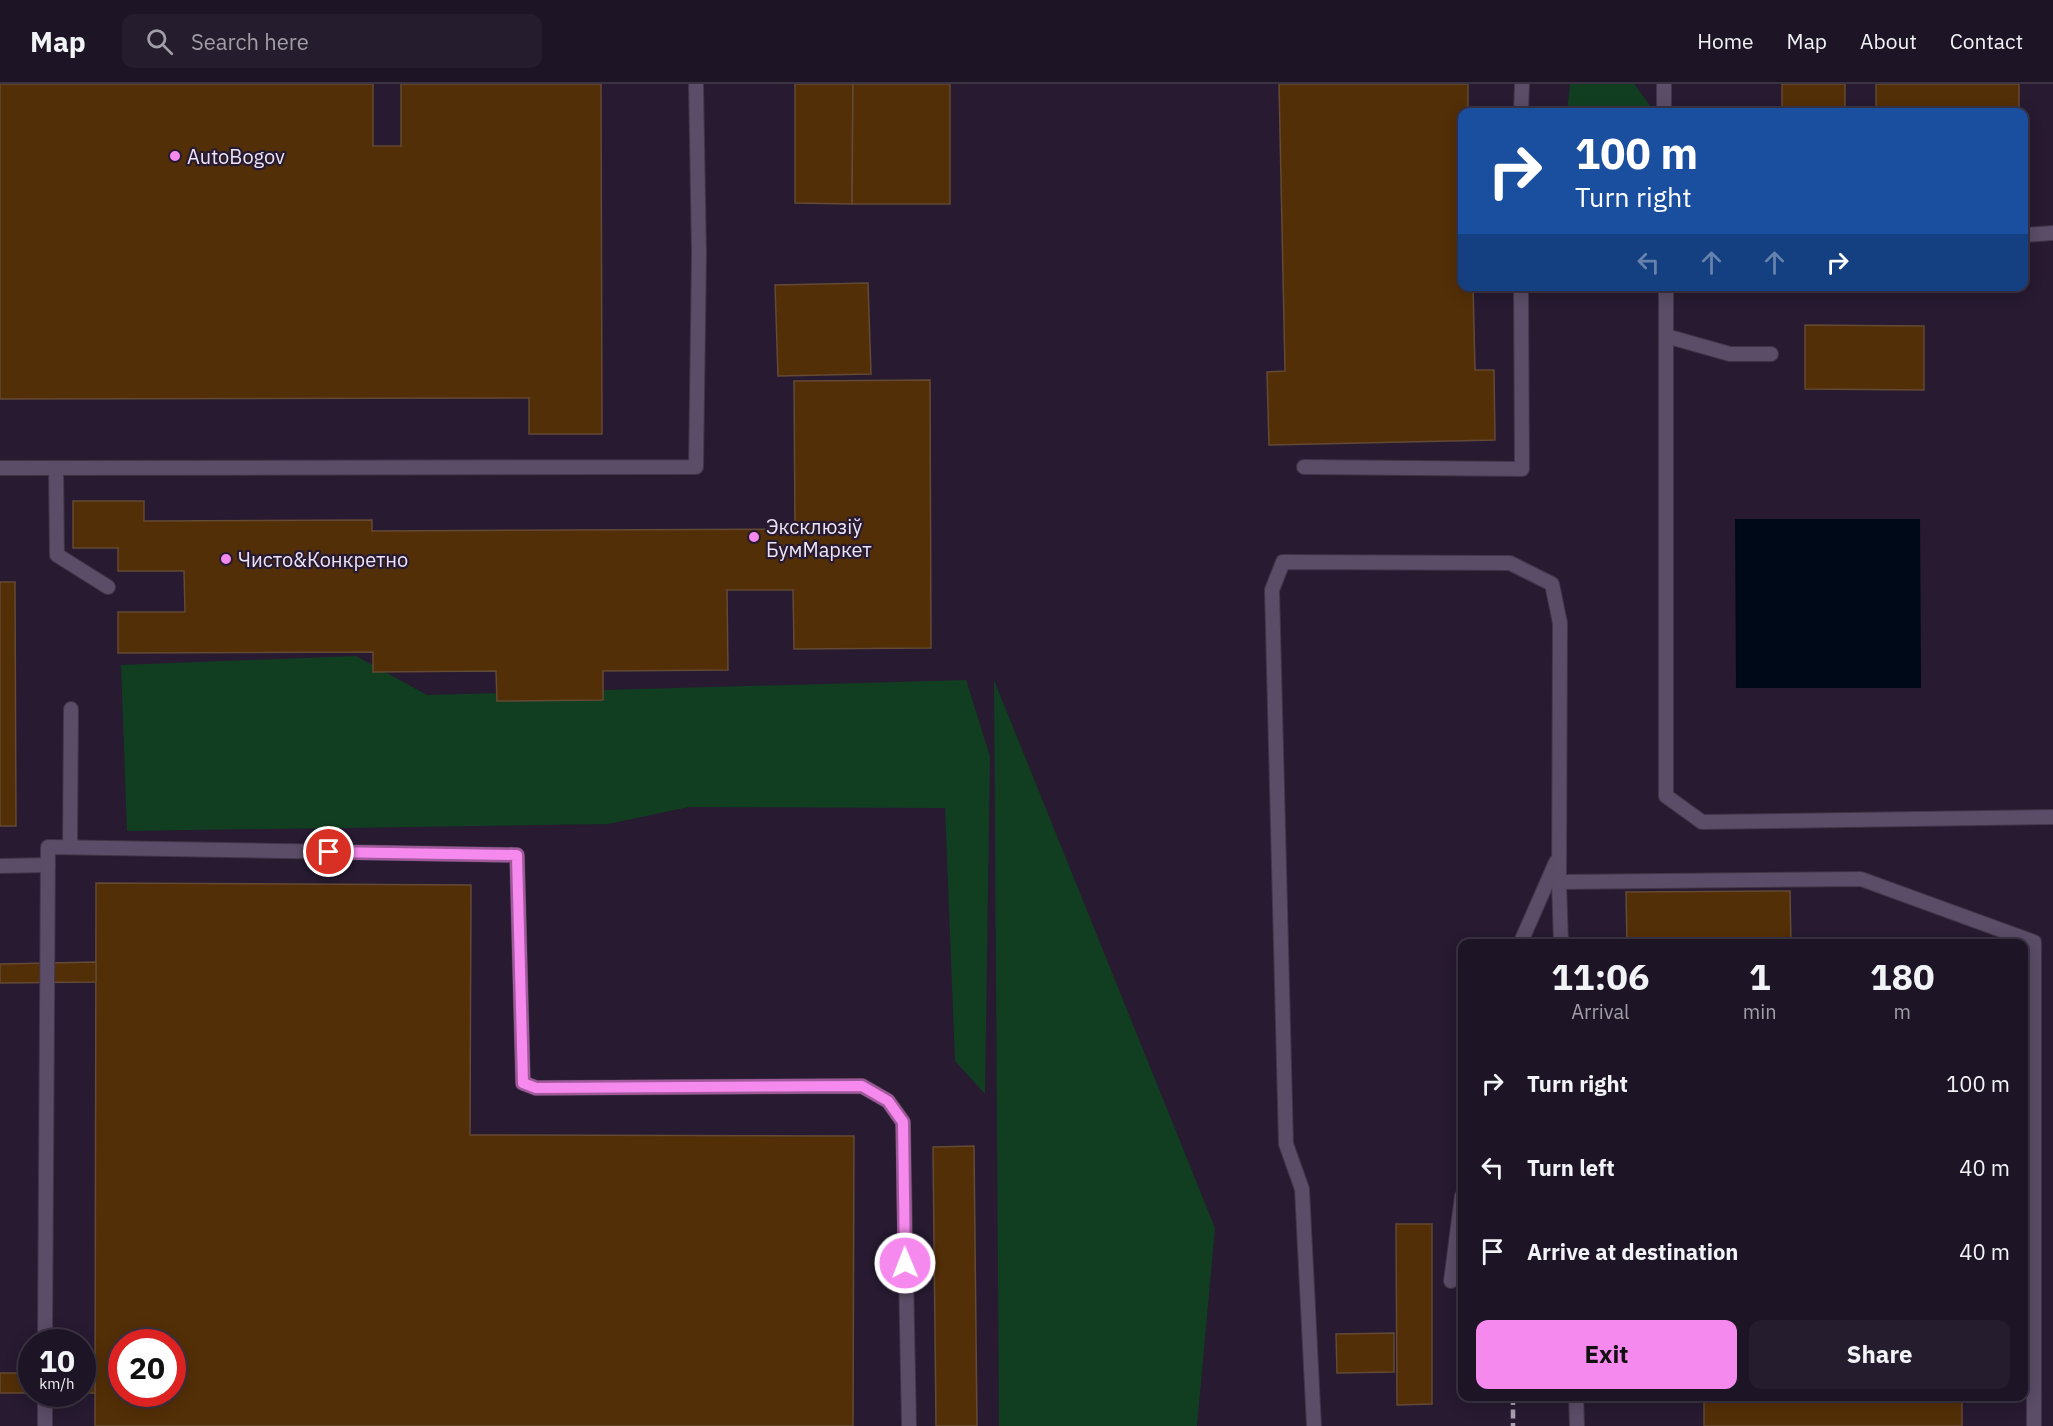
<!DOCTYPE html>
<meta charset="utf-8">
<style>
body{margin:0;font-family:"IBM Plex Sans",sans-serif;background:#251d2d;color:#f1f3f6;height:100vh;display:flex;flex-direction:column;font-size:22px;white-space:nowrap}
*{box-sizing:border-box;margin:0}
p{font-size:20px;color:#a09ea7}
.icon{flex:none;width:33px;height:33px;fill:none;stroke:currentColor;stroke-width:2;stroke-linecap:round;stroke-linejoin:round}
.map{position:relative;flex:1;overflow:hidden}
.sheet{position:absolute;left:1458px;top:855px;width:570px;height:462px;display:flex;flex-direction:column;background:#1d1425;border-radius:12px;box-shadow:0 3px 15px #0003,0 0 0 2px #3b3342}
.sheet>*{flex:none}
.guide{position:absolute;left:1458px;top:24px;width:570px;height:183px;border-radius:12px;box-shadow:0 3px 15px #0003,0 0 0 2px #3b3342;background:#1a4fa0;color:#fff;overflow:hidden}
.speed{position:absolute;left:18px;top:1245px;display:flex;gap:12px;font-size:30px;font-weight:700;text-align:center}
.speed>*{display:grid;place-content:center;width:78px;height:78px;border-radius:50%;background:#1d1425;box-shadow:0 3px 15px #0003,0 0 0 2px #3b3342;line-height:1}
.speed small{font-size:15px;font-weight:400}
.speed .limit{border:9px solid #d22;background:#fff;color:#111}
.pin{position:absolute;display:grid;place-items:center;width:51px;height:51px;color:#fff;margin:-26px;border:3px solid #fff;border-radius:50%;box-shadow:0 2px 6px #0007}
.me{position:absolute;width:66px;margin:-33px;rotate:359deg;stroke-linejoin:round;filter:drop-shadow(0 0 4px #0008)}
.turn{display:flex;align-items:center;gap:21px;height:126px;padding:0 18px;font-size:27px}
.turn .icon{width:78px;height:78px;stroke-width:2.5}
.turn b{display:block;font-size:42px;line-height:51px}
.lanes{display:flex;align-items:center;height:57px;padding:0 18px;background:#0003;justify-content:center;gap:30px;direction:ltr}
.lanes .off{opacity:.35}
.eta{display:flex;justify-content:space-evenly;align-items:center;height:102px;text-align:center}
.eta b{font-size:36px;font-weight:700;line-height:42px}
.button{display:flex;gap:12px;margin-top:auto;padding:12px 18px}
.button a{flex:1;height:69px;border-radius:12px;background:#f689ed;color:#111;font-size:24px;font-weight:700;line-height:69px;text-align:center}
.button a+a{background:#251d2d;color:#f1f3f6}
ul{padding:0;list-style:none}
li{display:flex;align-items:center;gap:18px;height:84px;padding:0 18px}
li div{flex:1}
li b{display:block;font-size:22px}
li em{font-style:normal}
header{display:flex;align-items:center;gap:36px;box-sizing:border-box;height:84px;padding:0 30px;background:#1d1425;border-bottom:2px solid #3b3342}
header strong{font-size:28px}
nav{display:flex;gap:33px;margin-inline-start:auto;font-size:21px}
.search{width:420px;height:54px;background:#251d2d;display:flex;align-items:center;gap:15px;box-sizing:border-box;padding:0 21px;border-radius:12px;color:#a09ea7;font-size:22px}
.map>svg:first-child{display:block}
.green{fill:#113e21}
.water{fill:#000917}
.building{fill:#532f07;stroke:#634a35;stroke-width:1.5;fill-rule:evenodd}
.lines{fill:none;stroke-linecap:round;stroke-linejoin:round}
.service-casing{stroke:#403548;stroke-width:16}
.service{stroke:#5b4c67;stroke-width:14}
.rail{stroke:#a89fb1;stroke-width:4.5;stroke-dasharray:9 4.5;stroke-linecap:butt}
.route-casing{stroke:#a0599a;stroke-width:15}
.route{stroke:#f689ed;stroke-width:10}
.poi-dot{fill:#f689ed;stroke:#271a31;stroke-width:2}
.labels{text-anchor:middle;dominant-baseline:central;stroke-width:4.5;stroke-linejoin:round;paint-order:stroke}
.poi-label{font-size:20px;fill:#ece4f4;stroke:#271a31;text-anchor:start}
</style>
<header>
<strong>Map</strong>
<div class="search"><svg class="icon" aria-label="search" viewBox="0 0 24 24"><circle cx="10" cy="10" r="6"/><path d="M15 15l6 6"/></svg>Search here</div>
<nav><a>Home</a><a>Map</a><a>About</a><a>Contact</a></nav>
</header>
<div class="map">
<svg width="2053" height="1342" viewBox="0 0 2053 1342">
<rect width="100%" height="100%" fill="#271a31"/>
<!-- green -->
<g class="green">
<polygon points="1570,0 1634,0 1655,28 1567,28"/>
<polygon points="356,572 427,611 966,596 990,672 985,1010 955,977 945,724 689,723 608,740 127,747 121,581"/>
<polygon points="994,596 1215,1144 1197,1342 999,1342"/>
</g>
<!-- water -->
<polygon class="water" points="1735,435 1920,435 1921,604 1736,604"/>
<!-- building -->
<g class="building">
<polygon points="0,0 373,0 373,62 401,62 401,0 601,0 602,350 529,350 529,314 0,315"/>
<polygon points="795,0 853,0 852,120 795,119"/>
<polygon points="853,0 950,0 950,120 852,120"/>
<polygon points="1279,0 1468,0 1468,28 1462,28 1462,202 1473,202 1475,286 1494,286 1495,356 1269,361 1267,288 1285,287"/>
<rect x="1782" y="0" width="63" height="28"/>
<rect x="1876" y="0" width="143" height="28"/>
<polygon points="868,199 871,290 778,292 775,201"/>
<polygon points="1805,241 1924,242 1924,306 1805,305"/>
<polygon points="930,296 931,564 794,565 793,506 727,506 728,586 603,587 603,616 497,617 496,587 373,588 373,568 118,569 118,528 185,528 184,487 118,487 118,464 73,464 73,417 144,417 144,437 372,436 372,447 795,445 794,297"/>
<polygon points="0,498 15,498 16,742 0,742"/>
<path d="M 96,799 L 471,801 L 470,1051 L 854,1052 L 853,1342 L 95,1342 ZM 122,1258 L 172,1258 L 172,1310 L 122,1310 Z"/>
<polygon points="1790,807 1791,860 1627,860 1626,808"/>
<polygon points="96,878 96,898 0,899 0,880"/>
<polygon points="974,1062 977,1342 936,1342 933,1063"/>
<polygon points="1396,1140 1432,1140 1432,1320 1397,1321"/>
<polygon points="1394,1249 1394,1288 1337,1289 1336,1250"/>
<rect x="0" y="1289" width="32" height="20"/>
<rect x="82" y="1289" width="13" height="20"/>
<rect x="1704" y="1312" width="258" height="30"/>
</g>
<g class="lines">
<!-- service casing -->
<g class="service-casing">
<g id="service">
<polyline points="1664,0 1664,28"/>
<polyline points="1521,28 1522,0"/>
<polyline points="2024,151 2053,149"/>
<polyline points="1666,202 1666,712 1702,738 2053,733"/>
<polyline points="1666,252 1730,270 1771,270"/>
<polyline points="1304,383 1522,385 1521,202"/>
<polyline points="0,384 696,383 699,170 696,0"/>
<polyline points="56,384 57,471 108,503"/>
<polyline points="70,763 71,625"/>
<polyline points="0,782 48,781"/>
<polyline points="1559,798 1861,795 2034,858 2034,1342"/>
<polyline points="1520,860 1556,778"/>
<polyline points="1451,1197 1462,1112"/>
<polyline points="45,1258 48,763 517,771 523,999 536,1004 862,1002 888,1017 903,1038 909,1342"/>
<polyline points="1576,1312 1577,1342"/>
<polyline points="45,1342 45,1310"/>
<polyline points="1314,1342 1302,1105 1286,1060 1272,506 1283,478 1510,479 1552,500 1560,539 1559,798 1561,860"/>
</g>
</g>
<!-- service -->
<use href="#service" class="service"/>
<!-- rail -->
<polyline class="rail" points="1513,1312 1513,1342"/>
</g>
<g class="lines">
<!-- route casing -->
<g class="route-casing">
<polyline id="route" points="329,768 517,771 523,999 536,1004 862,1002 888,1017 903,1038 905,1179"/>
</g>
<!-- route -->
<use href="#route" class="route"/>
</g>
<!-- markers -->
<g class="poi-dot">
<circle cx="175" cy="72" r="6"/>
<circle cx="754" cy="453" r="6"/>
<circle cx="226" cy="475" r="6"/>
</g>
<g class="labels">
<!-- poi labels -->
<g class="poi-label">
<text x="187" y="72">AutoBogov</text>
<text x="766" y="442">Эксклюзіў<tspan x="766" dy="23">БумМаркет</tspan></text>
<text x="238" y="475">Чисто&amp;Конкретно</text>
</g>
</g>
</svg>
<div class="speed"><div>10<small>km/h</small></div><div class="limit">20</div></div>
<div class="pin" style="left:329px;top:768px;background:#d93025"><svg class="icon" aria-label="arrive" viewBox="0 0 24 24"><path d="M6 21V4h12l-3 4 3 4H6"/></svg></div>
<svg class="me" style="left:905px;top:1179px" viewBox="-20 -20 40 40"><circle r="17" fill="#f689ed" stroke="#fff" stroke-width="3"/><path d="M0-11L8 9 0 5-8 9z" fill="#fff"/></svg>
<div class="guide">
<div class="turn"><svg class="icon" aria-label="right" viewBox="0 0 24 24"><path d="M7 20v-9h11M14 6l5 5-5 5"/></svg><div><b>100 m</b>Turn right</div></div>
<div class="lanes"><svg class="icon off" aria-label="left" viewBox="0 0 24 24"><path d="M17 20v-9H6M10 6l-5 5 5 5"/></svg><svg class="icon off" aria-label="ahead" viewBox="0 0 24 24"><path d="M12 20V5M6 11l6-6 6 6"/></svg><svg class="icon off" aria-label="ahead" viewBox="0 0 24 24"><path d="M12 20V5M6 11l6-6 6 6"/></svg><svg class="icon" aria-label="right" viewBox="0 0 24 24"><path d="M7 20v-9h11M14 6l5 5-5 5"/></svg></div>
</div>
<section class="sheet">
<div class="eta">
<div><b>11:06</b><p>Arrival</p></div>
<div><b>1</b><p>min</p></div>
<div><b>180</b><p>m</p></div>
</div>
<ul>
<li><svg class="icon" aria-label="right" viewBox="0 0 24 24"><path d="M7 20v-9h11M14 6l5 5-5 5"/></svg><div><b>Turn right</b></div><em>100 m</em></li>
<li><svg class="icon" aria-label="left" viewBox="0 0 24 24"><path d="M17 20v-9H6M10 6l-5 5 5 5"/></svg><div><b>Turn left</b></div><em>40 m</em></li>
<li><svg class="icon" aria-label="arrive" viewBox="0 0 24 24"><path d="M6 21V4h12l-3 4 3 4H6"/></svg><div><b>Arrive at destination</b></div><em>40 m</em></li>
</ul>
<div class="button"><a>Exit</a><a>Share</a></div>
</section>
</div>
